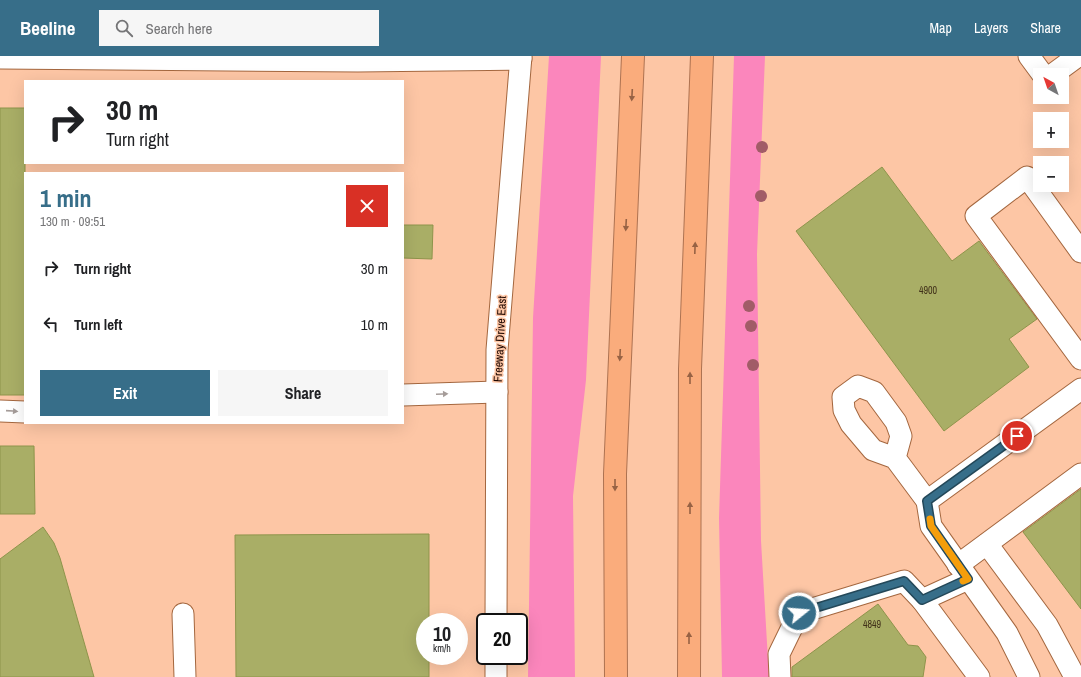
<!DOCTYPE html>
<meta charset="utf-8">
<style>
body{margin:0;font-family:"Archivo Narrow",sans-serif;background:#f6f6f6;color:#202124;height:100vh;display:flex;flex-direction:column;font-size:15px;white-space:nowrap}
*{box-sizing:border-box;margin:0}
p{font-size:13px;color:#757577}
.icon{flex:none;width:22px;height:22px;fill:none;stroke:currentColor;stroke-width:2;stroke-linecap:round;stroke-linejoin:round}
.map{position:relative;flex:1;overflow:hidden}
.details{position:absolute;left:24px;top:116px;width:380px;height:252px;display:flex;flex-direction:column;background:#fff;border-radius:0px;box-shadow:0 4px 16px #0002}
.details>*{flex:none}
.top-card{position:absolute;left:24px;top:24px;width:380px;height:84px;border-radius:0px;box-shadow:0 4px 16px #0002;background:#fff;color:#202124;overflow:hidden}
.needle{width:26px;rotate:320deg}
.buttons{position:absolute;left:1033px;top:12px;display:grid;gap:8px}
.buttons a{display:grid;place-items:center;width:36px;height:36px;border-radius:0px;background:#fff;box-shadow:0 4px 16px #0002;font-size:20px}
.speed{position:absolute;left:416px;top:557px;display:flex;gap:8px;font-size:20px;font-weight:700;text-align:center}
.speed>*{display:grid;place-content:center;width:52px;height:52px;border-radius:50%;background:#fff;box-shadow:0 4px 16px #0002;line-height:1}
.speed small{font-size:10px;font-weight:400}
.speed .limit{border:2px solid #111;border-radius:6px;background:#fff;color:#111}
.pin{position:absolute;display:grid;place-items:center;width:34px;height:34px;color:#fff;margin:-17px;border:2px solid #fff;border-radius:50%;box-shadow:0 1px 4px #0007}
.me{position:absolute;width:44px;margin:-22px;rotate:73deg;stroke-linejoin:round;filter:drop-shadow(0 0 3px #0008)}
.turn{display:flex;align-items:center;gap:14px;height:84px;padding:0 16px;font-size:18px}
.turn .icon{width:52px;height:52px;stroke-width:2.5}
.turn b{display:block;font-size:28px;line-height:34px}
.round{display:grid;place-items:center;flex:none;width:42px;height:42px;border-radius:0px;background:#f6f6f6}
.head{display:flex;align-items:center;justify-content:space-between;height:68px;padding:0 16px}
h1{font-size:24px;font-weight:700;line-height:30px;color:#376e89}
.button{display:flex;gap:8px;margin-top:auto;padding:8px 16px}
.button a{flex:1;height:46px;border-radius:0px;background:#376e89;color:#fff;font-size:16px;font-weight:700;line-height:46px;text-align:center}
.button a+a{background:#f6f6f6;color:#202124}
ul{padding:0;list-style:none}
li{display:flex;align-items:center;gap:12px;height:56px;padding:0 16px}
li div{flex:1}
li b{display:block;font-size:15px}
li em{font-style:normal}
header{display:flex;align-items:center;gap:24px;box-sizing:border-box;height:56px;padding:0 20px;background:#376e89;color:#fff}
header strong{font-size:19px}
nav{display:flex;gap:22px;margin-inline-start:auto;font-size:14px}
.search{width:280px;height:36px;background:#f6f6f6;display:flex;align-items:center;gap:10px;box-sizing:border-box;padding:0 14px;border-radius:0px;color:#757577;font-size:15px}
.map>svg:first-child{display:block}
.green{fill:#fb86bc}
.building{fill:#a9ae66;stroke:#8e944b}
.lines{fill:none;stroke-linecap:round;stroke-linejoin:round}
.minor-casing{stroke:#a4673f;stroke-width:23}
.highway-casing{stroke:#ad7251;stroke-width:24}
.minor{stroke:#fff;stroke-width:21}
.highway{stroke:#faac7c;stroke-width:22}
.tree{fill:#a15c67}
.oneway{fill:#976244}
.oneway2{fill:#a59c99}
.route-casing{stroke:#244859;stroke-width:10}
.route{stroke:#376e89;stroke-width:7}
.slow{stroke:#f59e0b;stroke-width:7}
.labels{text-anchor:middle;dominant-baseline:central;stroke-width:3;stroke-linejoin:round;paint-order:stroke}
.number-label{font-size:10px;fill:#41311a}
.street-label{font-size:12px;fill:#1e0700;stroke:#fdc6a5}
</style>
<header>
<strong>Beeline</strong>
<div class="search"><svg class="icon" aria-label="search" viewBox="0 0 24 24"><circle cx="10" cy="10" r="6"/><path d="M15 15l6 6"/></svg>Search here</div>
<nav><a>Map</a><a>Layers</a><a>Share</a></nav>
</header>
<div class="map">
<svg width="1081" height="621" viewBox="0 0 1081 621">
<rect width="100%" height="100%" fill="#fdc6a5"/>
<!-- green -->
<g class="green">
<polygon points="549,0 601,0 586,324 573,440 575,621 528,621 533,262"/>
<polygon points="734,0 765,0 757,198 761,485 769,621 722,621 719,462"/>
</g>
<!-- building -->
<g class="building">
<rect x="0" y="52" width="25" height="287"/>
<polygon points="882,111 952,205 979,185 1037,263 1009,283 1029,311 944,375 796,175"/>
<polygon points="403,169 433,169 432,203 403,202"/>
<polygon points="0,390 34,390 35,458 0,458"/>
<polygon points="1081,433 1081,553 1023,476"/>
<polygon points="43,471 54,487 60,502 94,621 0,621 0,503"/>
<polygon points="429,478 429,566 425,566 425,600 429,600 429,621 236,621 235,479"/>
<polygon points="878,548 908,589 918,590 926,601 923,621 792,621 792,611"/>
</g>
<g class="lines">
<!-- minor casing -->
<g class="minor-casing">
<g id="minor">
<polyline points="1029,0 1043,19"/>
<polyline points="0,2 358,5 521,3"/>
<polyline points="1052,19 1078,0"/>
<polyline points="1081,196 1027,121 976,160 1081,303"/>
<polyline points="403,339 497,336"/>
<polyline points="0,355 25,356"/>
<polyline points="895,402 901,380 896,366 874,336 858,330 843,341 844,354 851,368 873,394 895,402 927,445"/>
<polyline points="987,488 1047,569 1075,621"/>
<polyline points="958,509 1081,418"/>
<polyline points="922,544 979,621"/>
<polyline points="183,558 185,621"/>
<polyline points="496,566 497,294 521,0"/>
<polyline points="496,600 496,621"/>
<polyline points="780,621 779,598 799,557 904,525 922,544 968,523"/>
<polyline points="1029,621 1007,577 931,470 927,445 1081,333"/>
</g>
</g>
<!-- highway casing -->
<g class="highway-casing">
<g id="highway">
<polyline points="616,621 615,418 633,0"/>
<polyline points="689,621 690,313 702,0"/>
</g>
</g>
<!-- minor -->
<use href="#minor" class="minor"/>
<!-- highway -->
<use href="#highway" class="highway"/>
</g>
<!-- trees -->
<g class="tree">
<circle cx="762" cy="91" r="6"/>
<circle cx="761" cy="140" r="6"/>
<circle cx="749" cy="250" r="6"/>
<circle cx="751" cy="270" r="6"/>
<circle cx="753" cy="309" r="6"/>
</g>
<!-- one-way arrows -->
<defs><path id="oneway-solid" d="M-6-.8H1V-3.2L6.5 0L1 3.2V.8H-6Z"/></defs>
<g class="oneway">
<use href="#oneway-solid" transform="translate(632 39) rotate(93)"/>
<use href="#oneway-solid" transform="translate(626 169) rotate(93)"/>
<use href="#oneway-solid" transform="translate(695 192) rotate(-88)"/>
<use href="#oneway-solid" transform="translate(620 299) rotate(93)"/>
<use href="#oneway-solid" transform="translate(690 322) rotate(-90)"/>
<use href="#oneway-solid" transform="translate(615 429) rotate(90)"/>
<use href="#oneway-solid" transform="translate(690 452) rotate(-90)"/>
<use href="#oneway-solid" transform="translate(689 582) rotate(-90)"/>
</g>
<g class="oneway2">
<use href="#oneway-solid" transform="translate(442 338) rotate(-2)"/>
<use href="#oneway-solid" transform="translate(12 355) rotate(4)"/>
</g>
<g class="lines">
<!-- route casing -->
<g class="route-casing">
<polyline id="route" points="799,557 904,525 922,544 968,523 931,470 927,445 1017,380"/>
</g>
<!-- route -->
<use href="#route" class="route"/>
<!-- slow -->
<polyline class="slow" points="930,463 931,470 968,523 963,525"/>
</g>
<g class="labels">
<!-- number labels -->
<g class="number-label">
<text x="928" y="234">4900</text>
<text x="872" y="568">4849</text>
</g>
<!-- street labels -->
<g class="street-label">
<text transform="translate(500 283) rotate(-87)">Freeway Drive East</text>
</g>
</g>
</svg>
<div class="buttons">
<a><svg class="needle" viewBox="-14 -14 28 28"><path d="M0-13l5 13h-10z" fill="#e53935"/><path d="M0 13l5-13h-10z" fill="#757577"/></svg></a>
<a>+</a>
<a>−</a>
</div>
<div class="speed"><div>10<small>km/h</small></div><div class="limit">20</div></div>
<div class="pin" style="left:1017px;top:380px;background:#d93025"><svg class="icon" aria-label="arrive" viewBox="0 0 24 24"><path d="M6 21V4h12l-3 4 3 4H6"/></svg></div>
<svg class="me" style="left:799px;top:557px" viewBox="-20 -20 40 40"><circle r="17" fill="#376e89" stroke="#fff" stroke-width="3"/><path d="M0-11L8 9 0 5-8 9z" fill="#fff"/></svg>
<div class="top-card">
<div class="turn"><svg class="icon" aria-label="right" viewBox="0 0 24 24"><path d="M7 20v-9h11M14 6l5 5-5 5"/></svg><div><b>30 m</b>Turn right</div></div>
</div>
<section class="details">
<div class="head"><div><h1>1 min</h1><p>130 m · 09:51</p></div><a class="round" style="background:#d93025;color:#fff"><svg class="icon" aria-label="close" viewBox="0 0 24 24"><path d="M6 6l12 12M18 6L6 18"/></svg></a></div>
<ul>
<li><svg class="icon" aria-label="right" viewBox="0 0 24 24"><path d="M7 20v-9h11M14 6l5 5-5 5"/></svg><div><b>Turn right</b></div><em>30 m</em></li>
<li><svg class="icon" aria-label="left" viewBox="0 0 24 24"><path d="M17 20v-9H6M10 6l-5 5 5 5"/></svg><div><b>Turn left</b></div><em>10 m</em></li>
</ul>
<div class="button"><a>Exit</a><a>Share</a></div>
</section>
</div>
